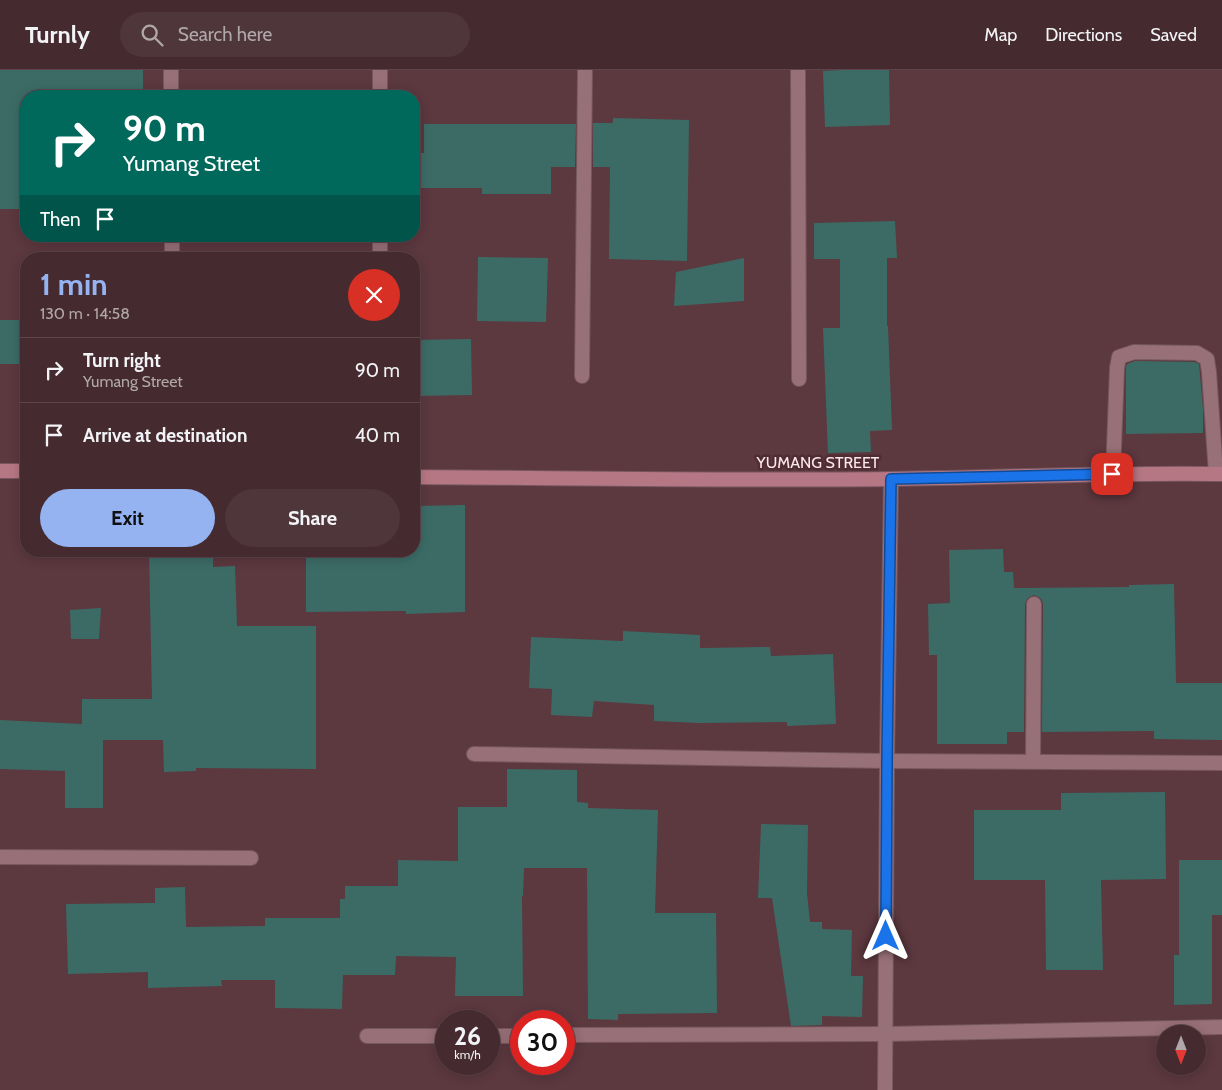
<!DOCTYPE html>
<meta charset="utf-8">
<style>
body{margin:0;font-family:Cabin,sans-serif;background:#4f363b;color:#f1f3f6;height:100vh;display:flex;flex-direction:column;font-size:19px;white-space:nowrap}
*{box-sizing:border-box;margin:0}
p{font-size:16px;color:#b0a7aa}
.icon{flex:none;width:28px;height:28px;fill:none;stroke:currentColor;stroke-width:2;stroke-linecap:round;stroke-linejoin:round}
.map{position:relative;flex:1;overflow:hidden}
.details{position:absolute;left:20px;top:182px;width:400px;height:305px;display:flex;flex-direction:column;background:#452a2f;border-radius:20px;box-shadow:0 2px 12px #0003,0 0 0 1px #5d464b}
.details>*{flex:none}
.banner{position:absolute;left:20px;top:20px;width:400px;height:152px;border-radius:20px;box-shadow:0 2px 12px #0003,0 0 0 1px #5d464b;background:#00695c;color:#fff;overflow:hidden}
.needle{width:32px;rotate:180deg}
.controls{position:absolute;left:1156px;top:955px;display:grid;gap:10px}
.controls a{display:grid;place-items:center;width:50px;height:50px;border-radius:50%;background:#452a2f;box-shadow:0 2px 12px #0003,0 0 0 1px #5d464b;font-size:25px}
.speed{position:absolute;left:435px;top:940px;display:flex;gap:10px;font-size:25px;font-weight:700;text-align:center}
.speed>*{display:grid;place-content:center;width:65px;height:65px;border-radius:50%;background:#452a2f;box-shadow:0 2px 12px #0003,0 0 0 1px #5d464b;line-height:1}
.speed small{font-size:12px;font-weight:400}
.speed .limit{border:8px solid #d22;background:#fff;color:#111}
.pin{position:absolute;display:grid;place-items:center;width:42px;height:42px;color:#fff;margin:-21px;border-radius:10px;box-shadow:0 2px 8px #0006}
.me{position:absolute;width:55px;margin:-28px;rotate:0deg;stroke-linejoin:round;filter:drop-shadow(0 0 4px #0008)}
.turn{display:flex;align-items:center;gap:18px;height:105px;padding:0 20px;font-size:22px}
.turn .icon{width:65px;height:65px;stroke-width:2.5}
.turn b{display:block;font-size:35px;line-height:42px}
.then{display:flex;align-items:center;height:48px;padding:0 20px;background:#0003;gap:10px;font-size:19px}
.round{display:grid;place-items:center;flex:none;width:52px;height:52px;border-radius:26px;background:#4f363b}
.overview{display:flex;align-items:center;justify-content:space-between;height:85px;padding:0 20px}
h1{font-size:30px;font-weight:800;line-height:38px;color:#95b2f1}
.action{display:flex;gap:10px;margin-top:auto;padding:10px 20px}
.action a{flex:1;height:58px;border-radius:30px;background:#95b2f1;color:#111;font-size:20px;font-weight:800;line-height:58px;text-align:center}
.action a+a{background:#4f363b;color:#f1f3f6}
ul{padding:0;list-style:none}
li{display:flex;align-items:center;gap:15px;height:65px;padding:0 20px;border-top:1px solid #5d464b}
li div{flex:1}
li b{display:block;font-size:19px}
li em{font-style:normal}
header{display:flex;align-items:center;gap:30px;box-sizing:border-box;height:70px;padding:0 25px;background:#452a2f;border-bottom:1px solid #5d464b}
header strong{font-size:24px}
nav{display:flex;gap:28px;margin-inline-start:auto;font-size:18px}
.search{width:350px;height:45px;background:#4f363b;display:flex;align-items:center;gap:12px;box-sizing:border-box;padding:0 18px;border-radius:28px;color:#b0a7aa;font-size:19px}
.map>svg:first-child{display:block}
.building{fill:#3c6b66}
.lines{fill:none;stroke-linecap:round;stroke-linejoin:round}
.service-casing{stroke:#75575d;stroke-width:16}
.minor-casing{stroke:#75575d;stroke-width:16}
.secondary-casing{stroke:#75575d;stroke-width:16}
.service{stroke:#987077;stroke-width:14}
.minor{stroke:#987077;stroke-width:14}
.secondary{stroke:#b67784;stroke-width:14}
.route-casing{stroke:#114b97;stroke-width:12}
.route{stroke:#1a73e8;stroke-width:9}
.labels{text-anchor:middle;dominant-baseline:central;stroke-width:5;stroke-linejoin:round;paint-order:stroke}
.street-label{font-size:16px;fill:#fce9ec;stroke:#502d35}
</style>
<header>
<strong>Turnly</strong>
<div class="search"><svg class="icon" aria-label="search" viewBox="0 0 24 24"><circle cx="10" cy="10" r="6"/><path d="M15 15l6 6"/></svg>Search here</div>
<nav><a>Map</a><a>Directions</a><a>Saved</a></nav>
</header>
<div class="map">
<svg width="1222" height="1020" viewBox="0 0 1222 1020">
<rect width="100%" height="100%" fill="#5c383f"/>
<!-- building -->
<g class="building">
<polygon points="0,0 143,0 143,26 26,26 26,139 0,139"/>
<polygon points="842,0 889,0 890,55 825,57 823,1"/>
<polygon points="613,48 689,50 687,191 609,189 610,97 593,97 593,53 613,53"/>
<polygon points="424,54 576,54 575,97 551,97 551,124 482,124 482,118 414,118 414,83 424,83"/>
<polygon points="895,151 897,188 887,188 887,256 888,256 892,360 870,361 871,382 828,383 823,258 840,258 840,189 814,189 814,153"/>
<polygon points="478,187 548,188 546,252 477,251"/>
<polygon points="744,188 744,231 674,236 676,202"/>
<rect x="0" y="250" width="26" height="44"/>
<polygon points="471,269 472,325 414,326 414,270"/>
<polygon points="1135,291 1195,292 1199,294 1203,339 1203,363 1126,364 1126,298 1127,294"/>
<polygon points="465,435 465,542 406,544 406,541 306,542 306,481 414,481 414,436"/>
<polygon points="1003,479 1004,502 1013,502 1014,518 1129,517 1129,515 1174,514 1176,613 1222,613 1222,670 1154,669 1154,661 1042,662 1043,534 1042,530 1039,527 1034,525 1029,527 1027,529 1025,534 1024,662 1007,662 1007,674 937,674 937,585 929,585 928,534 950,533 949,480"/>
<polygon points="149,481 213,481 213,497 235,496 237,556 316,556 316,699 196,698 196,701 164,702 163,670 103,670 103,738 65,738 65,701 0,699 0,650 82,654 82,629 152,629"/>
<polygon points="101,538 99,569 71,569 70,540"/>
<polygon points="623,561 700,565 700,578 770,577 771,586 833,584 836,654 787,656 787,652 699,653 654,651 654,635 594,631 592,647 551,645 552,619 529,618 531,567 623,571"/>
<polygon points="507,699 577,700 577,732 588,733 588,738 658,740 655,843 716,843 717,943 618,944 618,950 588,949 587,798 524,798 523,826 522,826 523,926 455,926 456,887 396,886 395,905 343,905 342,939 275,938 275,910 221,910 222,916 148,918 148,902 68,904 66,834 155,833 155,818 185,817 186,857 265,856 265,848 340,848 340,829 345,829 345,816 398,816 398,790 458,791 458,737 507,737"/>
<polygon points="1165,722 1166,809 1101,810 1103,900 1046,900 1045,810 974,810 974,740 1061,740 1061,723"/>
<polygon points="761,754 808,755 807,823 810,852 822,852 822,859 852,860 851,906 863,906 862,947 822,946 822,955 791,956 772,828 758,828"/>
<polygon points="1179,790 1222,790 1222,845 1212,845 1212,934 1174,935 1174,885 1179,885"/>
</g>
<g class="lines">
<!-- service casing -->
<g class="service-casing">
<polyline id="service" points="1113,404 1117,298 1119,287 1134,282 1197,283 1207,289 1209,302 1216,404"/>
</g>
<!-- minor casing -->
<g class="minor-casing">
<g id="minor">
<polyline points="171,0 171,26"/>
<polyline points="380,0 380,26"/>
<polyline points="798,0 799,309"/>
<polyline points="172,166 172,189"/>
<polyline points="380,166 380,189"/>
<polyline points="582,306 585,0"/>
<polyline points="474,684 887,691 1222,693"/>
<polyline points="1033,691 1034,534"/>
<polyline points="0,787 251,788"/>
<polyline points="564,965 886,964 1222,957"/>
<polyline points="367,966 446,966"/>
<polyline points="489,966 521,966"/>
<polyline points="885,1020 887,691 891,409"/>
</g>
</g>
<!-- secondary casing -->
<g class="secondary-casing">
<g id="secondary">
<polyline points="0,401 26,401"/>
<path d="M 414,407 C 572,408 731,411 889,409 C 1000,408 1111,402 1222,404"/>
</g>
</g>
<!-- service -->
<use href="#service" class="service"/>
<!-- minor -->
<use href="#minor" class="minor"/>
<!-- secondary -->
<use href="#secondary" class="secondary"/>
</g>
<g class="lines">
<!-- route casing -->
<g class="route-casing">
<polyline id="route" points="886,866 887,691 891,409 1112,404"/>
</g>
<!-- route -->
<use href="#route" class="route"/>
</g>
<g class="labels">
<!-- street labels -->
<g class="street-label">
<text x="818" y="392">YUMANG STREET</text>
</g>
</g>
</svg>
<div class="controls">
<a><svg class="needle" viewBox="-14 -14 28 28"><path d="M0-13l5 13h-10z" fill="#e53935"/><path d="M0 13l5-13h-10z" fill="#b0a7aa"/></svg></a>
</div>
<div class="speed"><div>26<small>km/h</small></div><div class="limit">30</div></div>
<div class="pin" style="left:1112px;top:404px;background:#d93025"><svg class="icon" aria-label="arrive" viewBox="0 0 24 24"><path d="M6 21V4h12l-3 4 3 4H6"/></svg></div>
<svg class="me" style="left:886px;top:866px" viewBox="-20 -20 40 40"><path d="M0-17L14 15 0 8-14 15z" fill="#1a73e8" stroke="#fff" stroke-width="4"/></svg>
<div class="banner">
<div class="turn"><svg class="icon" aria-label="right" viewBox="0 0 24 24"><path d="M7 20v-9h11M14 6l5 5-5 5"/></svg><div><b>90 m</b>Yumang Street</div></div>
<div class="then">Then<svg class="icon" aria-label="arrive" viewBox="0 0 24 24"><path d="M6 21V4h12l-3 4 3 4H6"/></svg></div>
</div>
<section class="details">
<div class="overview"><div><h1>1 min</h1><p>130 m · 14:58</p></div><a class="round" style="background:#d93025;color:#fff"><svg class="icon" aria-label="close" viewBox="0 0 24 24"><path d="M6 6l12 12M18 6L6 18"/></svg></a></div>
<ul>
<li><svg class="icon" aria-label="right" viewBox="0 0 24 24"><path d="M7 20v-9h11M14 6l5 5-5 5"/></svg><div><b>Turn right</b><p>Yumang Street</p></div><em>90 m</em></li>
<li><svg class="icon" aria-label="arrive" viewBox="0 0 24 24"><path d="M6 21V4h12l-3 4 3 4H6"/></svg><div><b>Arrive at destination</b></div><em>40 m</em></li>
</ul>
<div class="action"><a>Exit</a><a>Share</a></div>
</section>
</div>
